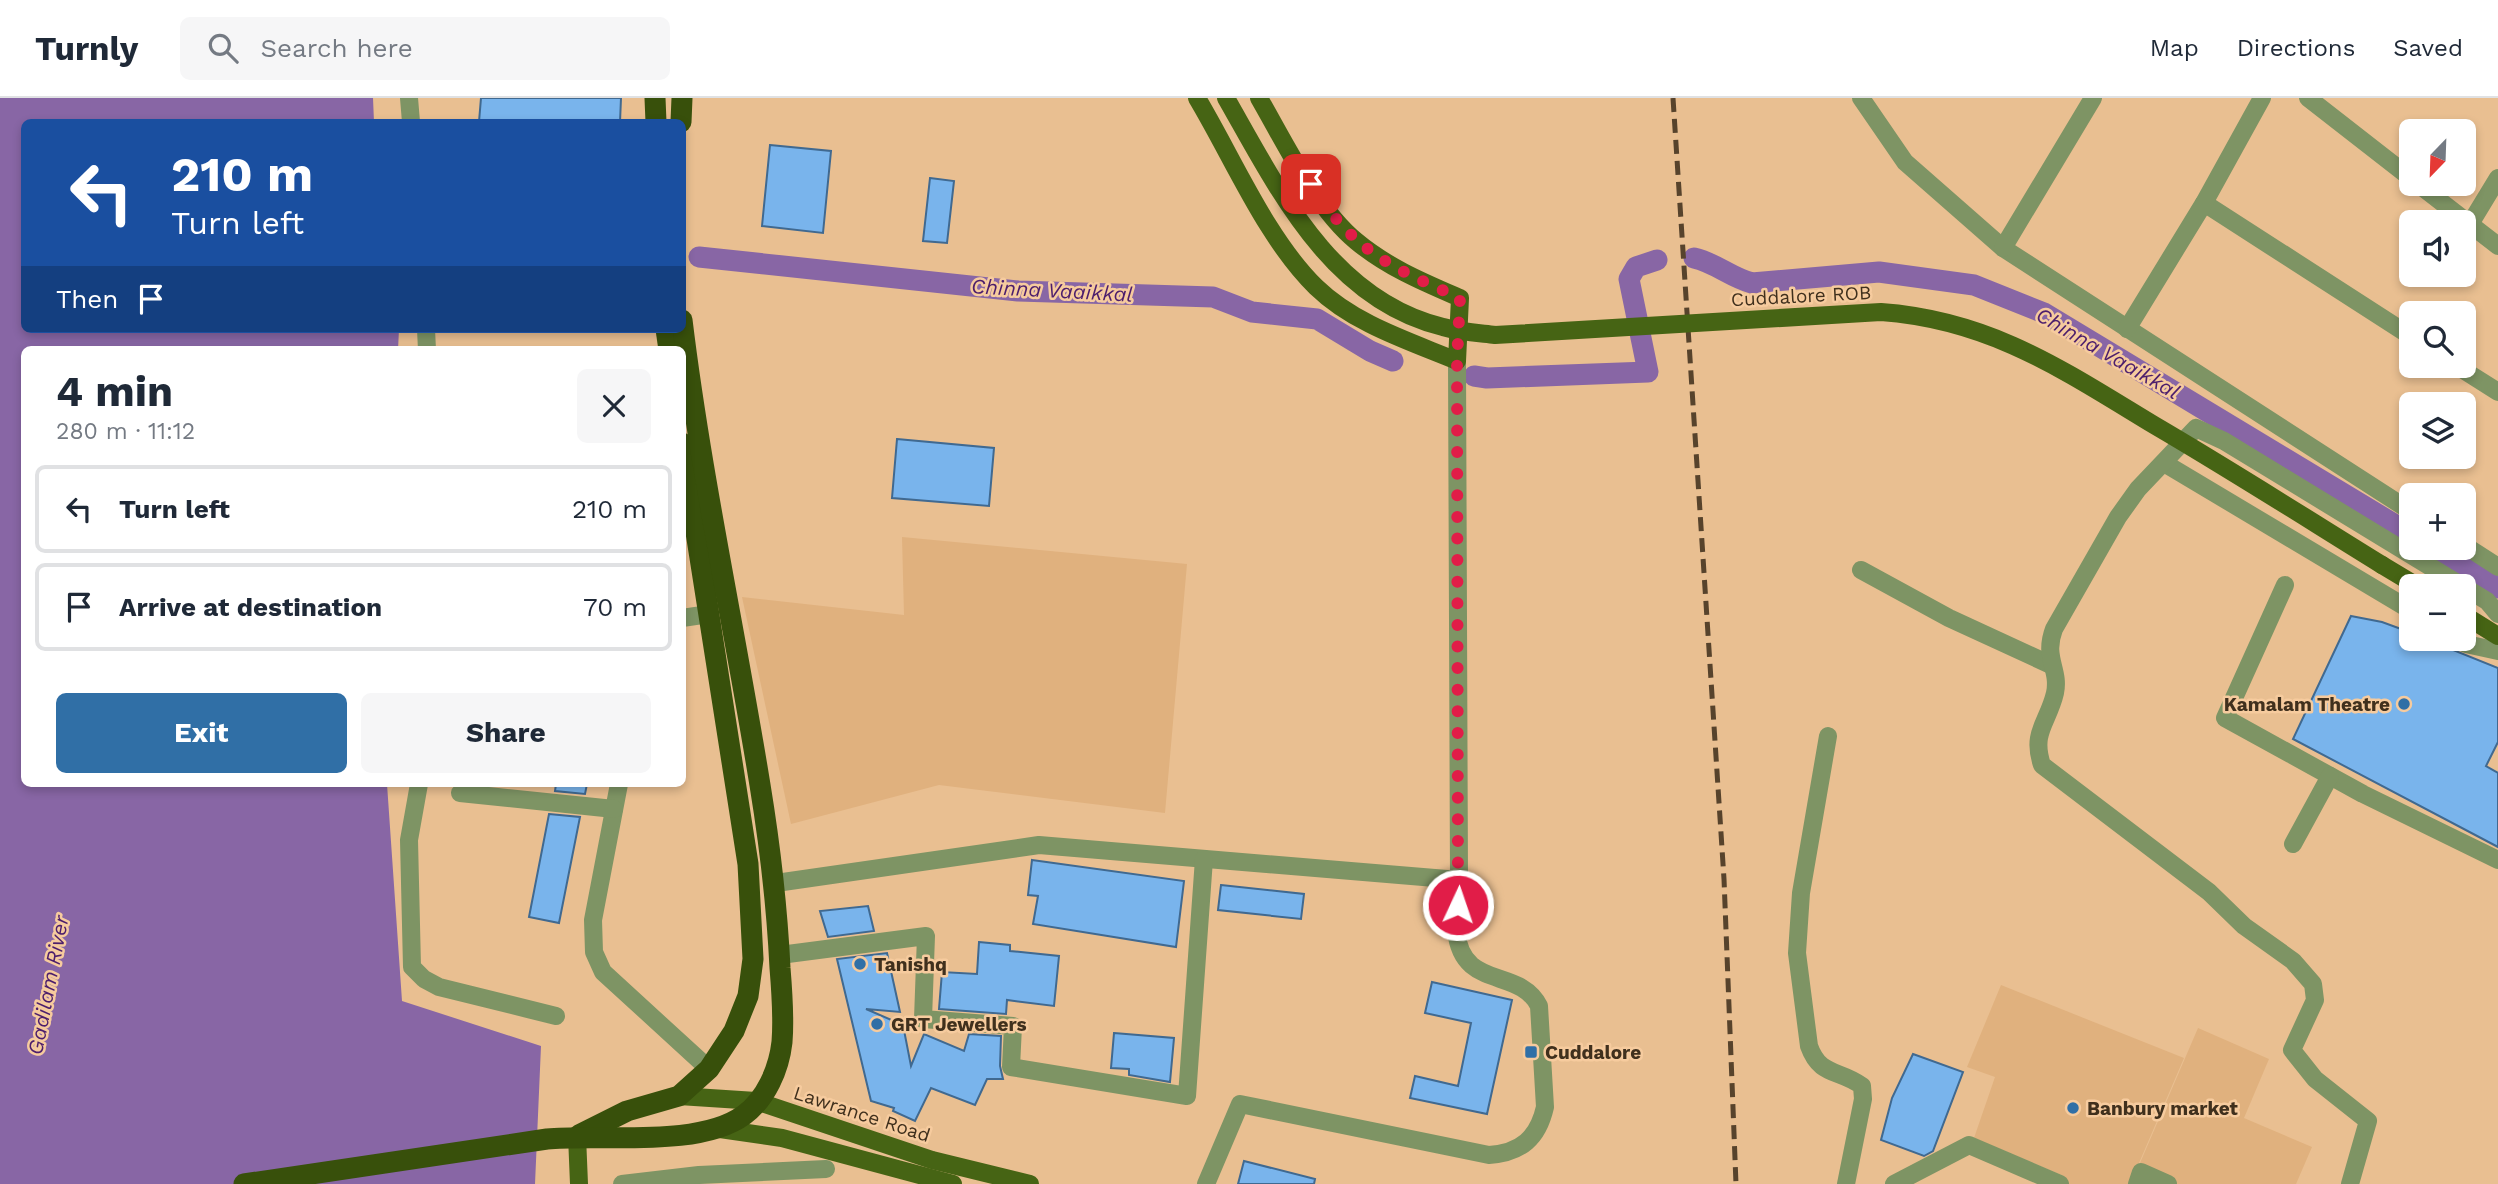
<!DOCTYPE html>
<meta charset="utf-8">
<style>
body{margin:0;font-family:"Work Sans",sans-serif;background:#f6f6f7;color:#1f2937;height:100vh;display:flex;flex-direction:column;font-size:26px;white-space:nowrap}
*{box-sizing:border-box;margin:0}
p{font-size:23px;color:#747a83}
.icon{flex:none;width:38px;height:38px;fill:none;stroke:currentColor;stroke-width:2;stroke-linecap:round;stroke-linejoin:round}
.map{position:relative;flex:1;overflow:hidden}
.details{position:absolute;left:21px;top:248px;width:665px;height:441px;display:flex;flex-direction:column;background:#fff;border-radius:10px;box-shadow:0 4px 10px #0003}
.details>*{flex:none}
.hud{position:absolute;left:21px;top:21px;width:665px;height:214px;border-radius:10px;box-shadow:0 4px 10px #0003;background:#1a4fa0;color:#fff;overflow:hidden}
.needle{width:46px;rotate:203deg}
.fabs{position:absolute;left:2399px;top:21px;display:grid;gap:14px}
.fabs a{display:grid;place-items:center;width:77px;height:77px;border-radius:10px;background:#fff;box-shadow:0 4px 10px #0003;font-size:35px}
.pin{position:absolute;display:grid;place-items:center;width:60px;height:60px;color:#fff;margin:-30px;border-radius:14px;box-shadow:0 4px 10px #0006}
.me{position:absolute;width:77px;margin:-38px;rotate:3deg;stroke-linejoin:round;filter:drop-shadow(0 0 5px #0008)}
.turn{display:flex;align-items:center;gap:24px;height:147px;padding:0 35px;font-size:32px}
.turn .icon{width:91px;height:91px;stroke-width:2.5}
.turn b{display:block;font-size:49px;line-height:60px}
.then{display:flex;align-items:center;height:66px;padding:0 35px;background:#0003;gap:14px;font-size:26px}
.round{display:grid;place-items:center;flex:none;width:74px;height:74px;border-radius:10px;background:#f6f6f7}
.overview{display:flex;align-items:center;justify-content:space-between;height:119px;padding:0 35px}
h1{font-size:42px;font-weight:700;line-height:52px}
.button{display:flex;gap:14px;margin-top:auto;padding:14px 35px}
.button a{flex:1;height:80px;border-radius:10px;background:#306fa6;color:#fff;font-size:28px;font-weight:700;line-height:80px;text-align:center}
.button a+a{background:#f6f6f7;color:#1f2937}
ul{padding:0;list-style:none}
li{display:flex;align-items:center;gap:21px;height:88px;margin:0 14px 10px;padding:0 21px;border:4px solid #e0e1e3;border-radius:10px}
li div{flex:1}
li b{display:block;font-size:26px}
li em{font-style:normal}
header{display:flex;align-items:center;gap:42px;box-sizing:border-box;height:98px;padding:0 35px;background:#fff;border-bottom:2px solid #e0e1e3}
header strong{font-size:33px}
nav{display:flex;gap:38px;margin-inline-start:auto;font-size:24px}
.search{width:490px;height:63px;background:#f6f6f7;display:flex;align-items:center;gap:18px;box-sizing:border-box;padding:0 24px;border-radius:10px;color:#747a83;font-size:26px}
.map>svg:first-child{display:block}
.built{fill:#e0b17e}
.water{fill:#8866a5}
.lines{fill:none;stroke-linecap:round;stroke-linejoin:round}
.canal{stroke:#8866a5;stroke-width:21}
.building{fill:#79b4ec;stroke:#406990;stroke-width:2}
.minor{stroke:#7e9464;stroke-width:18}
.major{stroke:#466414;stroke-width:18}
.highway{stroke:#38500b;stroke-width:21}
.rail{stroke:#57432c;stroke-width:5;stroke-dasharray:14 7;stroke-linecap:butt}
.major-bridge{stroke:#466414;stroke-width:18}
.route{stroke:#e11d48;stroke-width:12;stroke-dasharray:0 21.6}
.poi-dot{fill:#306fa6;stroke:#f6cb9e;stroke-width:2.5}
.labels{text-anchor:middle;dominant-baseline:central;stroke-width:5;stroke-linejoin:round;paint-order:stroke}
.street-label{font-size:19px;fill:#40301d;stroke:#f6cb9e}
.poi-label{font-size:19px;font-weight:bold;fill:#40301d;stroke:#f6cb9e;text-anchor:start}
.water-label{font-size:21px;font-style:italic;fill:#4c1e6c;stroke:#f6cb9e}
</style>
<header>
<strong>Turnly</strong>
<div class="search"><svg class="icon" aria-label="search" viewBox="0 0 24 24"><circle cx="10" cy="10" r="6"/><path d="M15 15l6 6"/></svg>Search here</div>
<nav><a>Map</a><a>Directions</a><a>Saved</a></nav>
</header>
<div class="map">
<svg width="2498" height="1086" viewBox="0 0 2498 1086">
<rect width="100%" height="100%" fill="#e9bf91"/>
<!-- built -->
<g class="built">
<polygon points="902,439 1187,466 1165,715 939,687 791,726 742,499 904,517"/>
<polygon points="2001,887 2184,960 2130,1086 2063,1086 2064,1078 1974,1040 1995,979 1967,969"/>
<polygon points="2198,930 2269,961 2244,1020 2312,1049 2296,1086 2131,1086"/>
</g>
<!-- water -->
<polygon class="water" points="0,0 373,0 374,24 24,24 24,231 399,231 398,252 24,252 24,686 387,686 402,903 541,948 535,1086 0,1086"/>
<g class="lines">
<!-- canal -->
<g class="canal">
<polyline points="699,159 1018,193 1213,199 1252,214 1317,221 1370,253 1393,263"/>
<path d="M 1694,160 C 1716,165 1730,179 1752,185 L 1879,174 L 1974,187 L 2044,215 L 2412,437"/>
<polyline points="1474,278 1487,280 1648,274 1629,181 1636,169 1657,162"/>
<polyline points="2432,450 2498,490"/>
</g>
</g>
<!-- building -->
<g class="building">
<polygon points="481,0 621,0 620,24 479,24"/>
<polygon points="770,47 831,53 823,135 762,128"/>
<polygon points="930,80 954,83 947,145 923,143"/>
<polygon points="897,341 994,350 989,408 892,400"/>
<polygon points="2351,518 2382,524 2412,535 2412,541 2426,541 2498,570 2498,644 2486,668 2498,675 2498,749 2293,641"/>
<polygon points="556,686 587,686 585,696 555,693"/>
<polygon points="549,716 580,719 559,825 529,819"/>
<polygon points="1032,762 1184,783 1176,849 1033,826 1038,798 1028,797"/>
<polygon points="1221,787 1304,796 1301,821 1218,812"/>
<polygon points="868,808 874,833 828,839 820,813"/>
<polygon points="979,844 1010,847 1010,853 1059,858 1054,908 1007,902 1006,916 939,911 942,874 977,876"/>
<polygon points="887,855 900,914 866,911 903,927 911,968 924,936 964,953 969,936 1001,938 1000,968 1003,981 987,981 975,1007 931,990 915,1023 893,1013 894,1010 871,1003 837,861"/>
<polygon points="1432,884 1512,902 1487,1016 1410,1000 1415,978 1458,988 1471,925 1425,915"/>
<polygon points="1114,935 1174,940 1170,984 1129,977 1129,971 1111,970"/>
<polygon points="1913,956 1963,974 1933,1053 1924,1058 1881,1042 1892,1000"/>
<polygon points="1244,1063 1315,1081 1314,1086 1238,1086"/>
</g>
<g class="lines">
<!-- minor -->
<g class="minor">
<polyline points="409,0 411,24"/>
<polyline points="1861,0 1905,64 2003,150 2412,414"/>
<polyline points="2308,0 2412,81"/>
<polyline points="2418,86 2498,148"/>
<polyline points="2204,105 2412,239"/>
<polyline points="2470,126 2498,80"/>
<polyline points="2003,150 2093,0"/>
<polyline points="426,231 427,252"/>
<polyline points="2127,231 2204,105 2262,0"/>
<polyline points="2457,268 2498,294"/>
<polyline points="2164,365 2412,513"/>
<polyline points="2464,447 2498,469"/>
<polyline points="1861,472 1949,520 2051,567"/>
<polyline points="2285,487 2225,620 2363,696 2498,762"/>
<polyline points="2464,489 2487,503 2498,516"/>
<polyline points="682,520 709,516"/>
<polyline points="2457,541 2466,546 2498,553"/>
<path d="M 1828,638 L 1801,795 L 1797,855 L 1809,948 C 1820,979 1839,971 1862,988 L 1863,1001 L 1846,1086"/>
<polyline points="419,686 409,742 412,869 424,881 439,889 556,918"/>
<polyline points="619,686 593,822 594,854 603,874 709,971"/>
<polyline points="460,695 614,711"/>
<polyline points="2293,746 2330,678"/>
<polyline points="776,785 1039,747 1459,782"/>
<polyline points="780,857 926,838 923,921 1013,928 1011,969 1187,998 1204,761"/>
<polyline points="622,1086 699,1077 826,1071"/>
<path d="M 1206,1086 L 1240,1006 L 1489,1057 C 1521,1055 1538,1040 1545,1009 L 1539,908 C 1519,868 1462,894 1456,832 C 1454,816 1458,798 1459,782 L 1457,263"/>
<polyline points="1894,1086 1969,1047 2060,1086"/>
<polyline points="2137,1086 2141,1074 2168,1086"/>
<path d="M 2350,1086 L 2368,1023 L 2315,981 L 2292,952 L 2315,902 L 2313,886 L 2293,863 L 2244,828 L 2209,794 L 2042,667 C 2031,634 2048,625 2055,595 C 2060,571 2043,560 2054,531 L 2118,419 L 2138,391 L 2196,330 L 2224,343 L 2462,488"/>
</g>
<!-- major -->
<g class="major">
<path d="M 1197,0 C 1233,60 1266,140 1316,189 C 1354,226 1409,243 1457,263 L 1460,200 C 1423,184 1387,169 1356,143 C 1316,110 1285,45 1259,0"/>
<polyline points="2382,467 2417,488"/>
<polyline points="2464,517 2498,538"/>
<polyline points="679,998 756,1003 932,1062 1030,1086"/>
<polyline points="720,1031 782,1040 953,1086"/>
<polyline points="577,1038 579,1086"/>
</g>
<!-- highway -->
<g class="highway">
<polyline points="655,0 656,24"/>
<polyline points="681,24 682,0"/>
<polyline points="666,231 669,252"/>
<polyline points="579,1037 627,1013 679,998 709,971 734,933 748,898 753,861 748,766 682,345"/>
<path d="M 244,1086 L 547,1041 C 602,1036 699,1050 744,1017 C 766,1001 779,971 782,944 C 784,920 782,894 780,870 C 777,808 770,748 760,687 C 735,532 701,378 682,222"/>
</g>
<!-- rail -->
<polyline class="rail" points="1673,0 1724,781 1736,1086"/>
<!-- major-bridge -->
<path class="major-bridge" d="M 1226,0 C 1278,91 1331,202 1443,229 C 1460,234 1478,235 1495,237 L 1881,214 C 1991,222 2063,272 2154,327 C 2231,372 2306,420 2382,467"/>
</g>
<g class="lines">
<!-- route -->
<path class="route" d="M 1311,86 C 1352,152 1392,170 1460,200 L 1457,263 L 1458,807"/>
</g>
<!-- markers -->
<g class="poi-dot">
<circle cx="2404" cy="606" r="7"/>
<circle cx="860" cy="866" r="7"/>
<circle cx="877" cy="926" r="7"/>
<rect x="1524" y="947" width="14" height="14" rx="3.5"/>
<circle cx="2073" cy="1010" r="7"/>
</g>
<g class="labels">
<!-- street labels -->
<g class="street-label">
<text transform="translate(1801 198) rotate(-3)">Cuddalore ROB</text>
<text transform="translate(862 1016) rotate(18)">Lawrance Road</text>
</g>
<!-- poi labels -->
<g class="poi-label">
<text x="2390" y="606" text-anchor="end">Kamalam Theatre</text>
<text x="874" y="866">Tanishq</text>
<text x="891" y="926">GRT Jewellers</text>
<text x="1545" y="954">Cuddalore</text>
<text x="2087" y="1010">Banbury market</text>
</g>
<!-- water labels -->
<g class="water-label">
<text transform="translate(1052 192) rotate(3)">Chinna Vaaikkal</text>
<text transform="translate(2108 255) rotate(30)">Chinna Vaaikkal</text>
<text transform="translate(48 887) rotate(-79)">Gadilam River</text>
</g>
</g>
</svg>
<div class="fabs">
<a><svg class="needle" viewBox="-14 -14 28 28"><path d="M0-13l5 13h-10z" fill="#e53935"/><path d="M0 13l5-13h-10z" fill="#747a83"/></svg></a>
<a><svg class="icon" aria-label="sound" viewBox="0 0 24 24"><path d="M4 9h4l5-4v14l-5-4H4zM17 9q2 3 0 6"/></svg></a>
<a><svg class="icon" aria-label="search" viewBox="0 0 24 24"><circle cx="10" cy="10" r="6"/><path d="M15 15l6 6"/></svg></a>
<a><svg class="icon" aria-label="layers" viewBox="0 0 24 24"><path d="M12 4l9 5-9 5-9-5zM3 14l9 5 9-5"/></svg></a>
<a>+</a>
<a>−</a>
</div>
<div class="pin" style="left:1311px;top:86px;background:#d93025"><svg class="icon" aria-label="arrive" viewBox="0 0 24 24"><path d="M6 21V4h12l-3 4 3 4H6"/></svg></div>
<svg class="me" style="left:1458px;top:807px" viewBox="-20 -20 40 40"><circle r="17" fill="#e11d48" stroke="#fff" stroke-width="3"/><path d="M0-11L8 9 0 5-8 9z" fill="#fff"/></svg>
<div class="hud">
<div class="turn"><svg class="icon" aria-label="left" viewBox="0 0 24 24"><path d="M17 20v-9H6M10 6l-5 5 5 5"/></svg><div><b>210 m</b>Turn left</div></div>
<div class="then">Then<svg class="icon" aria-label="arrive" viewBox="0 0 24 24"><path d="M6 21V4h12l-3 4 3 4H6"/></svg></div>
</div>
<section class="details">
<div class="overview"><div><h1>4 min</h1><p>280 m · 11:12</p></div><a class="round"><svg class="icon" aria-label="close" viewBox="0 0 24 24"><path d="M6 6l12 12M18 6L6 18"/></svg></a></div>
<ul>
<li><svg class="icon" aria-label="left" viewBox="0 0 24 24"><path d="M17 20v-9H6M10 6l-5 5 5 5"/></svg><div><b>Turn left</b></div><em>210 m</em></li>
<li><svg class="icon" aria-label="arrive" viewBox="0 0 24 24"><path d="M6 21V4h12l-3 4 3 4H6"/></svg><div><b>Arrive at destination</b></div><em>70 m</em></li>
</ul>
<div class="button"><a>Exit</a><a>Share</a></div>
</section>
</div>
